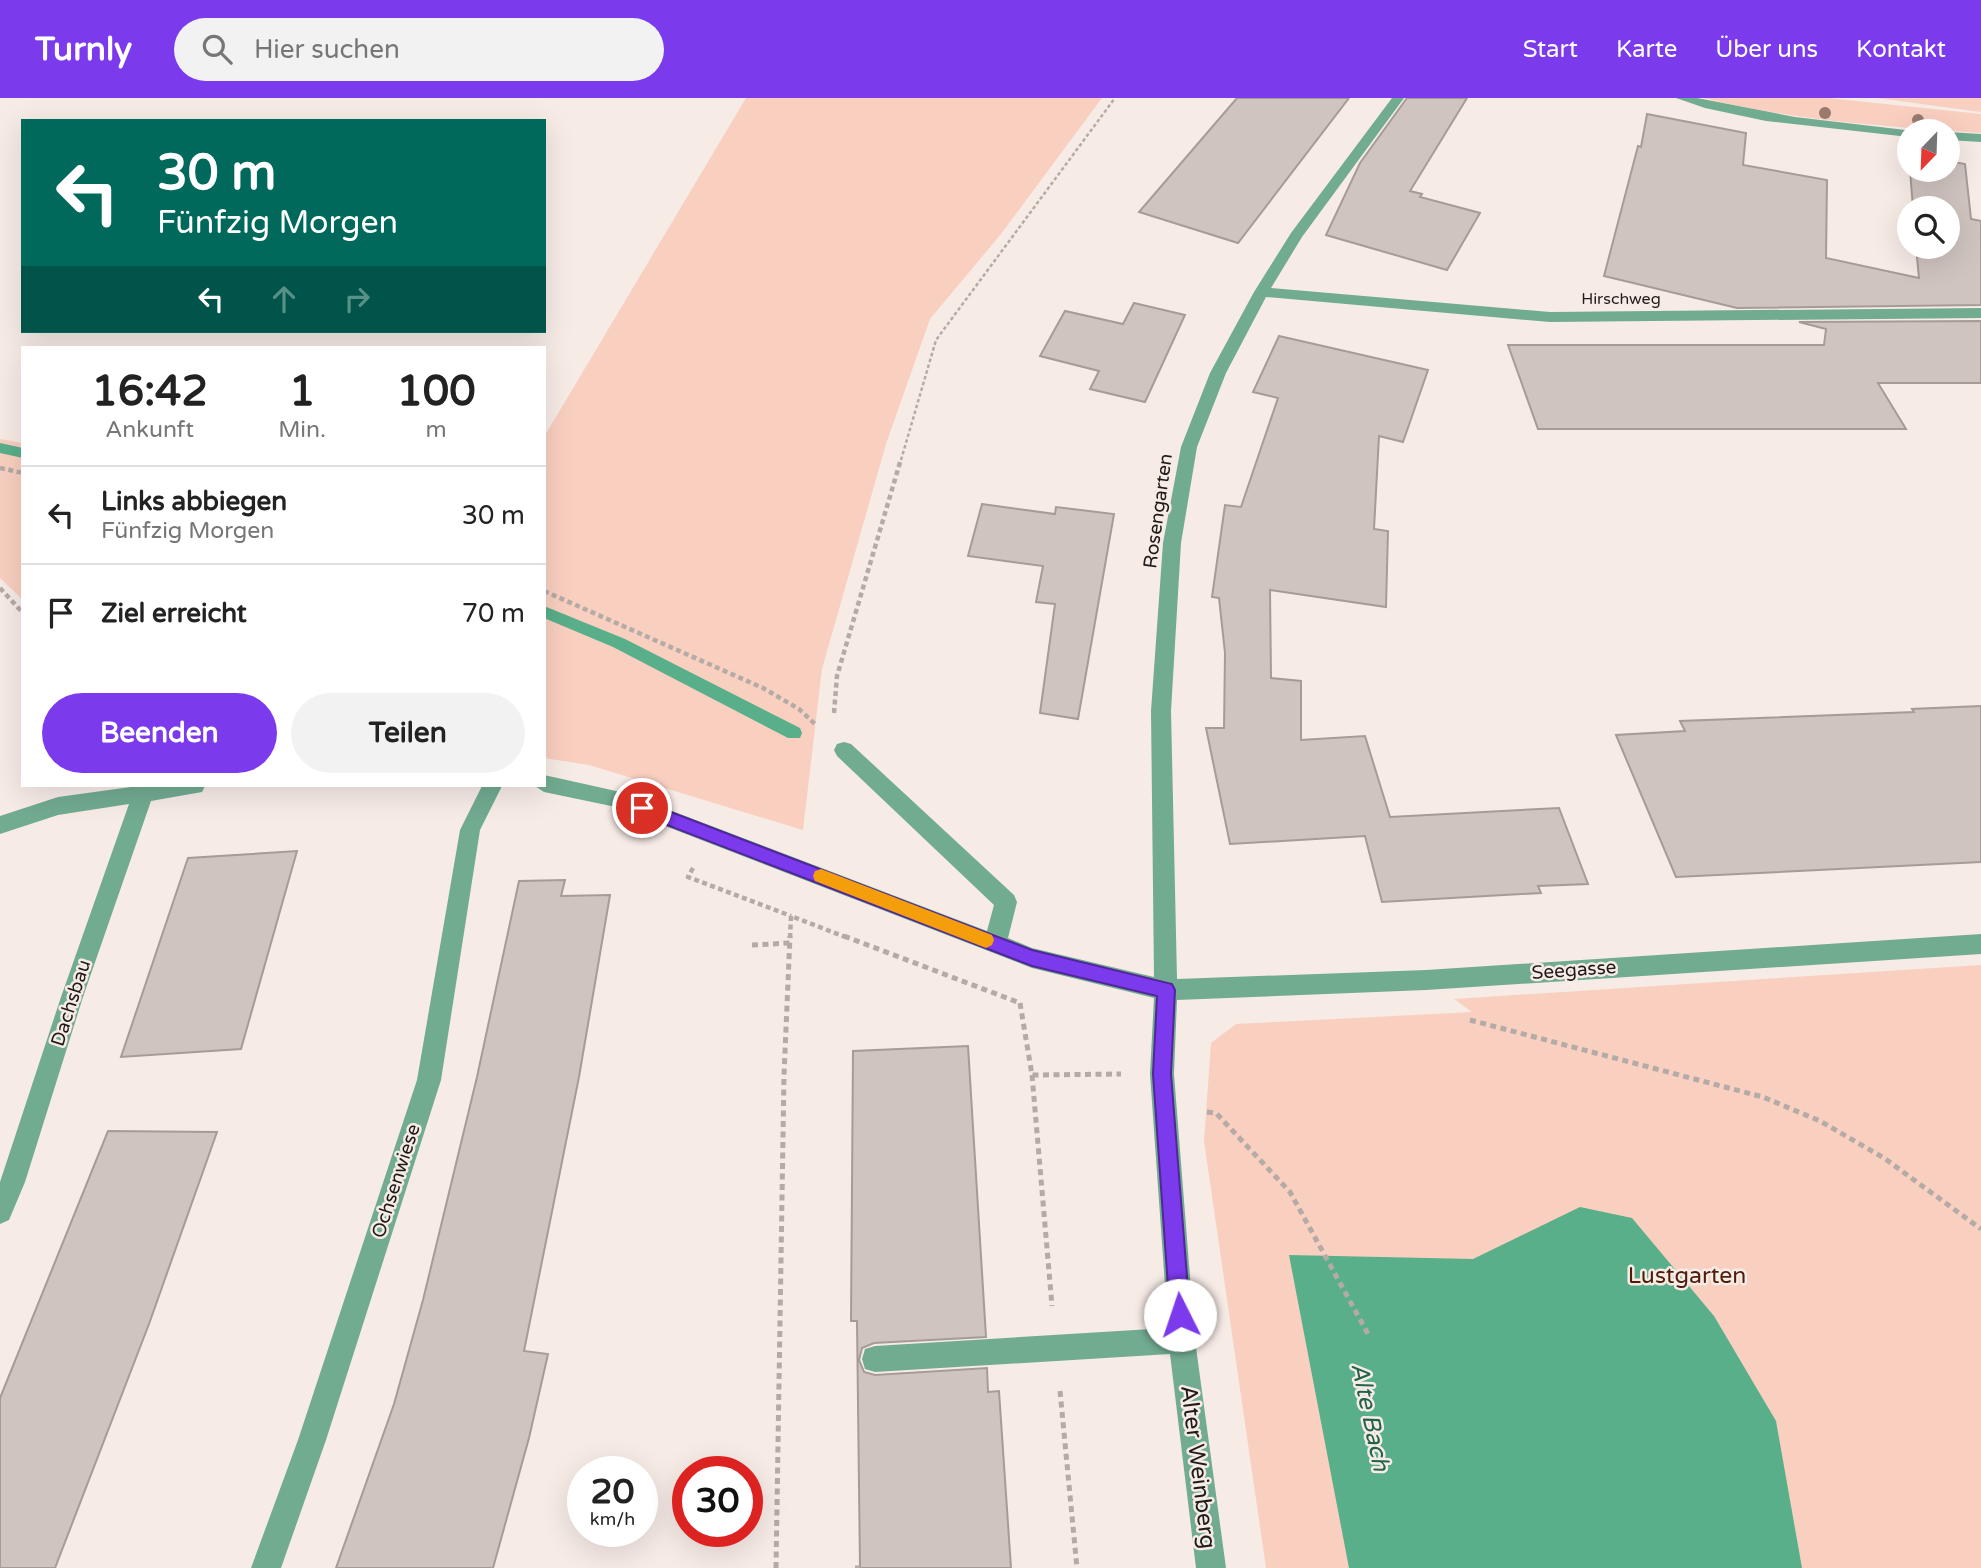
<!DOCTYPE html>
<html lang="de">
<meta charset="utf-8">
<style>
body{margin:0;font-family:"Varela Round",sans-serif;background:#f2f2f2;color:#222;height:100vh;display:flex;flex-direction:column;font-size:26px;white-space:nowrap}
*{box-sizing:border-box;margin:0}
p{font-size:23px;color:#767676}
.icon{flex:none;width:38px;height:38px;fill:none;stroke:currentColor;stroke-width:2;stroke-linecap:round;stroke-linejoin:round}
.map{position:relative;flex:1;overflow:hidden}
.sheet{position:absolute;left:21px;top:248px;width:525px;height:441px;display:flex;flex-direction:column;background:#fff;border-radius:0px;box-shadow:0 7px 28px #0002}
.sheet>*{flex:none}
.banner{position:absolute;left:21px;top:21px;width:525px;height:214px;border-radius:0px;box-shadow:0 7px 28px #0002;background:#00695c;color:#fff;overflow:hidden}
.needle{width:46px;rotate:203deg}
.buttons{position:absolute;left:1897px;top:21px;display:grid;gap:14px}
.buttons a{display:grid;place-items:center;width:63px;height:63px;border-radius:50%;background:#fff;box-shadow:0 7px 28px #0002;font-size:35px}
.speed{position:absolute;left:567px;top:1358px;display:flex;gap:14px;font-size:35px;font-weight:700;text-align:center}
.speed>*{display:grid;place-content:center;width:91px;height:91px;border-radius:50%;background:#fff;box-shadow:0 7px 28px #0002;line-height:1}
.speed small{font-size:18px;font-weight:400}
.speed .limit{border:10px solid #d22;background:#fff;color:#111}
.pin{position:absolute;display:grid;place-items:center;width:60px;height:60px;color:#fff;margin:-30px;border:4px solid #fff;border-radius:50%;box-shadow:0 2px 7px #0007}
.me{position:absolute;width:77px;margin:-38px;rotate:356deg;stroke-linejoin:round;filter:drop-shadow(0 0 5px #0008)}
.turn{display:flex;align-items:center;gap:24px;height:147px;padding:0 21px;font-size:32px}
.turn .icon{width:91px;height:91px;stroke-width:2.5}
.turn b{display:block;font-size:49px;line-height:60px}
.lanes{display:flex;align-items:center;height:66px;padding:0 21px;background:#0003;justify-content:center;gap:35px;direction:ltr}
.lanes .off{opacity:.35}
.eta{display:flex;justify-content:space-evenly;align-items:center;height:119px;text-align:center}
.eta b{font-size:42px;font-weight:700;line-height:49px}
.button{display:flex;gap:14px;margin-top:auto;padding:14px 21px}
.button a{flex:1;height:80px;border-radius:42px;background:#7c3aed;color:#fff;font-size:28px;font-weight:700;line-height:80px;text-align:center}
.button a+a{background:#f2f2f2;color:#222}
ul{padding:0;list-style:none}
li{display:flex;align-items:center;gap:21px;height:98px;padding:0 21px;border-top:2px solid #e0e0e0}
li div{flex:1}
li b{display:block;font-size:26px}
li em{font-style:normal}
header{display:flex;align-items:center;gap:42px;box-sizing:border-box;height:98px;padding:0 35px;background:#7c3aed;color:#fff}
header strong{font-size:33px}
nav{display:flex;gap:38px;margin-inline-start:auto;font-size:24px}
.search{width:490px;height:63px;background:#f2f2f2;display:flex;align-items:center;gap:18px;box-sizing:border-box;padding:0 24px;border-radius:38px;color:#767676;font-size:26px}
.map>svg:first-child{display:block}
.green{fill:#f9cfc0}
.water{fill:#59af8a}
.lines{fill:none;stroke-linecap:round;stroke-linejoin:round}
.stream{fill:#59af8a;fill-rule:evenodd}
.building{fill:#d0c4c0;stroke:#a69b96;stroke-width:2}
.path-far2{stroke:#b4aaa6;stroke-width:2.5;stroke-dasharray:3.5 2.5;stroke-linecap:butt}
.path-far1{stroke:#b4aaa6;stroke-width:4.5;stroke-dasharray:5 3.5;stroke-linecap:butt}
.path{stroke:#b4aaa6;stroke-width:5;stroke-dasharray:6 4.5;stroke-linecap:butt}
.minor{fill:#71ab90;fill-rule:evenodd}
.tree{fill:#9a7a6e}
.route{fill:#7c3aed;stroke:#51269a;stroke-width:2}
.slow{fill:#f59e0b}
.labels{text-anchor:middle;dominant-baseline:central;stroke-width:5;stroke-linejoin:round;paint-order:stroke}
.far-street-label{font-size:16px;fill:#1f1b19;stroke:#f7ebe6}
.street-label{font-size:19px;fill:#1f1b19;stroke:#f7ebe6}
.near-park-label{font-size:23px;fill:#4e1e0b;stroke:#f7ebe6}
.near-street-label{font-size:23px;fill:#1f1b19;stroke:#f7ebe6}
.near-water-label{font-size:24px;font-style:italic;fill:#226249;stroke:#f7ebe6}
</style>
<header>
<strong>Turnly</strong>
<div class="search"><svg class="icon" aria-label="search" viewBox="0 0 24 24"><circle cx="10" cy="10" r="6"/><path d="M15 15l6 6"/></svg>Hier suchen</div>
<nav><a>Start</a><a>Karte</a><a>Über uns</a><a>Kontakt</a></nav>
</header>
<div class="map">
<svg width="1981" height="1470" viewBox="0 0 1981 1470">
<rect width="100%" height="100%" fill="#f7ebe6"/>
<!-- green -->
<g class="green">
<polygon points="746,0 1102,0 1001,136 930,221 886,346 822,571 803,732 589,667 544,660 544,339"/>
<path d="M 1703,0 L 1828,0 L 1981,16 L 1981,35 C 1887,28 1795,23 1703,0 Z"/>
<polygon points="1877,0 1981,0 1981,14"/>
<polygon points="0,341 23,345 23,502 0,480"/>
<polygon points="1981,867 1981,1470 1266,1470 1204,1043 1211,945 1236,926 1472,914 1454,901"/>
</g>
<!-- water -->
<polygon class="water" points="1580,1109 1632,1120 1714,1218 1776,1323 1802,1470 1349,1470 1289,1157 1473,1161"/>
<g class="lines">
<!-- stream -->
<g class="stream">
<polygon points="0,345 23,350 23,360 0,355"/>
<polygon points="544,508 625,541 800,630 802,635 800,640 788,640 613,549 544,520"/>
</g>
</g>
<!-- building -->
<g class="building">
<polygon points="1237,0 1349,0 1238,145 1139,114"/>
<polygon points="1407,0 1467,0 1410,93 1422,96 1420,99 1480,115 1447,172 1326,137 1360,65"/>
<polygon points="1647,16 1746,35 1743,67 1827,82 1826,160 1919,180 1916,149 1948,149 1948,110 1913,110 1910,72 1948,72 1948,63 1965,66 1971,121 1981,123 1981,207 1737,210 1604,178 1638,48 1641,49"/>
<polygon points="1134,205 1185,217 1145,304 1090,291 1099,273 1040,258 1065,213 1123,226"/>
<polygon points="1981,223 1981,285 1878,285 1906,331 1538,331 1508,247 1824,247 1826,231 1799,224"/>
<polygon points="1279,238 1428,272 1403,344 1379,338 1374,431 1388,433 1386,509 1270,492 1271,580 1301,583 1301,642 1365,638 1390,719 1559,710 1588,786 1538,788 1541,795 1382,804 1365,738 1230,746 1206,630 1224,630 1225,555 1219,500 1212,499 1225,407 1241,409 1278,300 1253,294"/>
<polygon points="982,406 1055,416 1056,409 1114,416 1078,621 1040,615 1055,506 1036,504 1043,468 968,458"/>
<polygon points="1981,608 1981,764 1676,779 1616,637 1685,633 1680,623 1914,614 1912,611"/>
<polygon points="297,753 241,951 121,959 188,760"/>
<polygon points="565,782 561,798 610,797 579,979 524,1253 548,1256 529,1340 493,1470 336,1470 394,1306 423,1202 477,979 519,783"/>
<polygon points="968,948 986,1239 874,1245 862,1250 859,1262 864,1274 875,1277 987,1270 988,1294 999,1293 1011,1470 860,1470 857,1223 851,1223 853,953"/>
<polygon points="108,1033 217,1034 149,1226 55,1470 0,1470 0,1300"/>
</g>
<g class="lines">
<!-- path-far2 -->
<polyline class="path-far2" points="901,362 936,242 1115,0"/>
<!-- path-far1 -->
<g class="path-far1">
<polyline points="0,370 23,375"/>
<polyline points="0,490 23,515"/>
<polyline points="544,493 763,590 799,611 817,628"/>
<polyline points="834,615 837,578 901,361"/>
<polyline points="693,770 688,779 791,818"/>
<polyline points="790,840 791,818 848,840"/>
</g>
<!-- path -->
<g class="path">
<polyline points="844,838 1020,905"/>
<polyline points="752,847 790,845"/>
<polyline points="1020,905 1032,977 1121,976"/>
<polyline points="1470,922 1763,999 1820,1023 1884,1060 1981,1131"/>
<polyline points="1032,977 1052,1208"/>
<polyline points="1207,1014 1216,1015 1290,1094 1368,1236"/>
<polyline points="1060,1293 1077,1470"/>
<polyline points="776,1470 784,977 790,838"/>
<polyline points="855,1470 860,1470"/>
</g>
<!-- minor -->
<g class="minor">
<polygon points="1392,0 1404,0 1302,139 1271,190 1550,214 1981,210 1981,220 1550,224 1266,199 1226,275 1197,349 1181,445 1171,613 1177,881 1426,872 1981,836 1981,856 1426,892 1177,902 1174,976 1195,1242 1226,1470 1196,1470 1170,1256 875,1274 865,1271 862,1261 865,1251 875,1248 1168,1230 1150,976 1154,900 1032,870 616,709 544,694 535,688 544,688 544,677 625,695 987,833 994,807 837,658 834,652 837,646 844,644 851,646 1014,797 1017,804 1008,840 1032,850 1154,879 1151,613 1163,445 1181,349 1210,275 1254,194 1291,135"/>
<polygon points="1676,0 1697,0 1795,19 1914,33 1909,33 1909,39 1766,23 1705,10"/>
<polygon points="1948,34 1981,36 1981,44 1948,42"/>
<polygon points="138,688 205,688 202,694 151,703 83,899 25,1084 9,1122 0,1126 0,1084 61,899 129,706 58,717 0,736 0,718 58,699"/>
<polygon points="482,688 502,688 480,732 441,982 326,1342 281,1470 251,1470 298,1342 417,982 460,732"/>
</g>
</g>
<!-- trees -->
<g class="tree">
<circle cx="1825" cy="15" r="6"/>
<circle cx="1918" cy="22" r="6"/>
</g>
<!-- route -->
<polygon class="route" points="642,703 1032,852 1172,886 1175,892 1171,976 1190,1217 1187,1224 1180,1227 1173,1224 1170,1217 1153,976 1157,898 1032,868 636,715 634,710 636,705"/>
<!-- slow -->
<polygon class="slow" points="821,771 992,837 994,842 992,847 986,850 815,783 813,778 815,773"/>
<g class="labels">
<!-- far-street labels -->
<g class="far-street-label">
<text x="1621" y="201">Hirschweg</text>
</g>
<!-- street labels -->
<g class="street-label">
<text transform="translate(1158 413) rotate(-82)">Rosengarten</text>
<text transform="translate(1574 872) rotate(-4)">Seegasse</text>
<text transform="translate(71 905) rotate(-72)">Dachsbau</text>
<text transform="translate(396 1083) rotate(-72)">Ochsenwiese</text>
</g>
<!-- near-park labels -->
<g class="near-park-label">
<text x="1687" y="1178">Lustgarten</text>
</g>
<!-- near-street labels -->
<g class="near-street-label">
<text transform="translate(1198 1369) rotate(83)">Alter Weinberg</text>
</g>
<!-- near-water labels -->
<g class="near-water-label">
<text transform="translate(1370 1319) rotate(78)">Alte Bach</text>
</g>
</g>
</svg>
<div class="buttons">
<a><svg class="needle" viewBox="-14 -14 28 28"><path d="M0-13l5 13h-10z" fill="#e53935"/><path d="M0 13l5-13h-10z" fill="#767676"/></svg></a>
<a><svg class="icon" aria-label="search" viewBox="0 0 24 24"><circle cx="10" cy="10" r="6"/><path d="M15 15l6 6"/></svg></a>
</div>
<div class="speed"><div>20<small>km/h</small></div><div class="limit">30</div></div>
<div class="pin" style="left:642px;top:710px;background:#d93025"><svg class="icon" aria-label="arrive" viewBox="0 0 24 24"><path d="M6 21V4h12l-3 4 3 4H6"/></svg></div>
<svg class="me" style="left:1180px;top:1217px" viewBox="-20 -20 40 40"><circle r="19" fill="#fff"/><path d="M0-13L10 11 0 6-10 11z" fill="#7c3aed"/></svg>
<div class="banner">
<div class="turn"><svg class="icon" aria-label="left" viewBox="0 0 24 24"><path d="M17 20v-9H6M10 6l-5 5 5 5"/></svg><div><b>30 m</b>Fünfzig Morgen</div></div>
<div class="lanes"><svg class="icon" aria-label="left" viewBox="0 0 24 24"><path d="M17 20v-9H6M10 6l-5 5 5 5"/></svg><svg class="icon off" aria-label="ahead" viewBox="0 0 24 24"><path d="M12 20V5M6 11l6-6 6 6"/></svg><svg class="icon off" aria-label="right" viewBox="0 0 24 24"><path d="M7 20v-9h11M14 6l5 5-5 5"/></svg></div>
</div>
<section class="sheet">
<div class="eta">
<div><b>16:42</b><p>Ankunft</p></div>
<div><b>1</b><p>Min.</p></div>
<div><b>100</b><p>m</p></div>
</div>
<ul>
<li><svg class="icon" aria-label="left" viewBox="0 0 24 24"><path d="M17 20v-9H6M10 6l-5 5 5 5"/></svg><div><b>Links abbiegen</b><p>Fünfzig Morgen</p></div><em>30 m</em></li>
<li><svg class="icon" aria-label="arrive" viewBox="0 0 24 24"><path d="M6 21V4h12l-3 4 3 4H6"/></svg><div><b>Ziel erreicht</b></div><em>70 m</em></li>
</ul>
<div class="button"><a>Beenden</a><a>Teilen</a></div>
</section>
</div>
